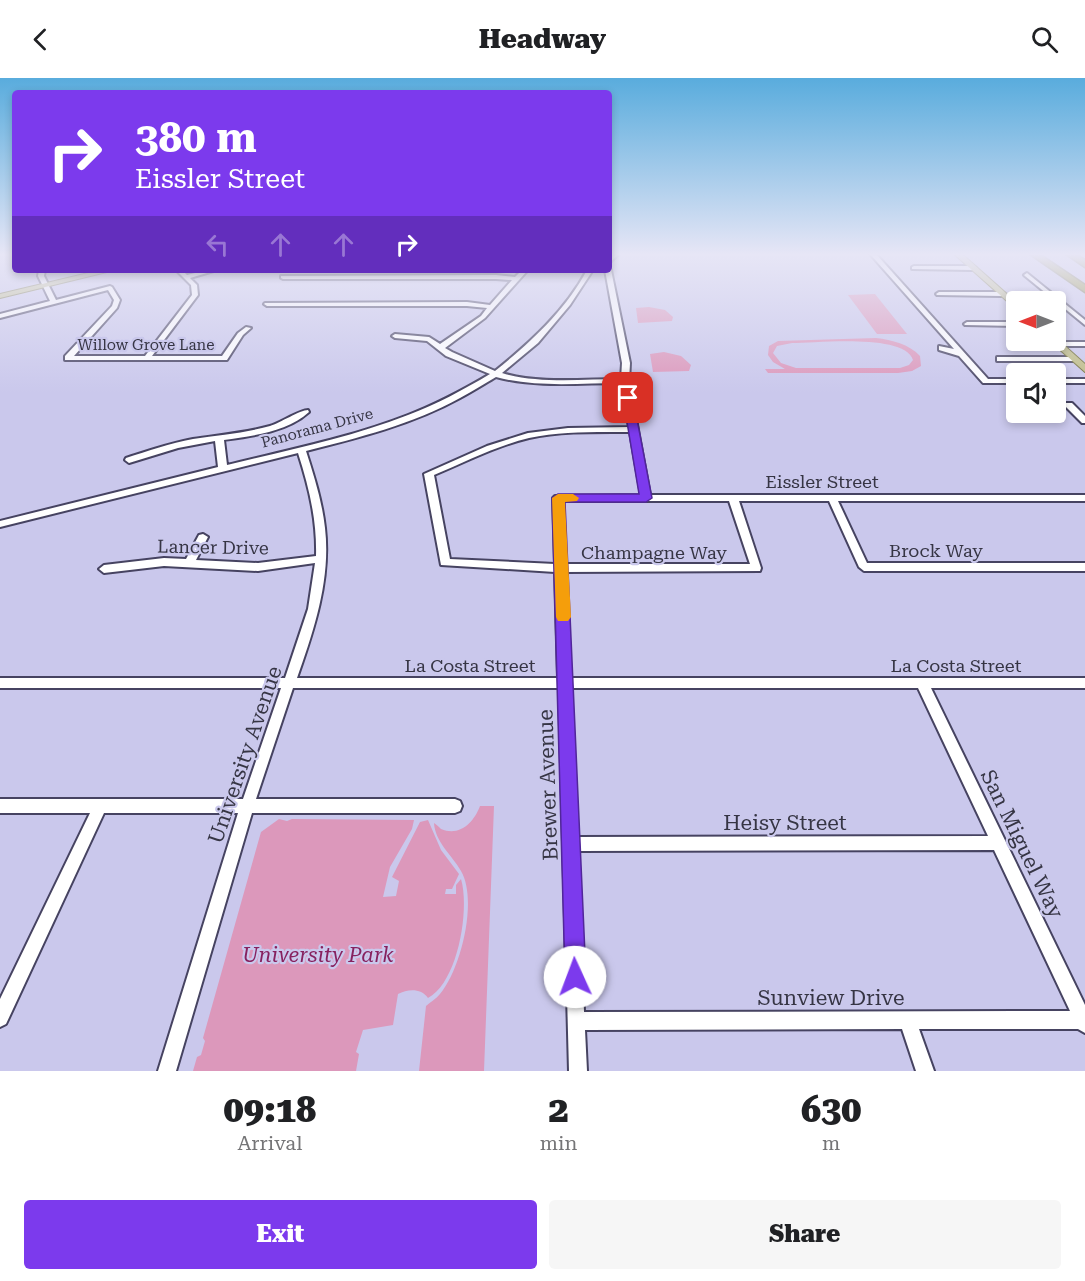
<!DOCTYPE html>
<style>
body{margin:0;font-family:"Roboto Serif",serif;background:#f6f6f6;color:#202124;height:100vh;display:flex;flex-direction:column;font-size:22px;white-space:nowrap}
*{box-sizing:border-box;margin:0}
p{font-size:20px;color:#757577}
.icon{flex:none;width:33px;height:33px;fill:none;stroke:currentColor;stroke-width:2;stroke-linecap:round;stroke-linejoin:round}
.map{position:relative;height:993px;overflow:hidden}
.details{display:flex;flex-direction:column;background:#fff;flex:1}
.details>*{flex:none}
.banner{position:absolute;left:12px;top:12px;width:600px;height:183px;border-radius:6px;box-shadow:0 3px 9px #0003;background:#7c3aed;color:#fff;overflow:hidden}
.needle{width:39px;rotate:270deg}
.controls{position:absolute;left:1006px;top:213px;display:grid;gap:12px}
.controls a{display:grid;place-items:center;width:60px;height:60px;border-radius:6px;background:#fff;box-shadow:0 3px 9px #0003;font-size:30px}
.pin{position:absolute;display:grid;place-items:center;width:51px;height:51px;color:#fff;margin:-26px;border-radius:12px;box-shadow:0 3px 9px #0006}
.me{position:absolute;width:66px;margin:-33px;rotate:358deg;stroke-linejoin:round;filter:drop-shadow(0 0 4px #0008)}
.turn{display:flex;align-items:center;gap:21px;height:126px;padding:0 24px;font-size:27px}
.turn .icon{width:78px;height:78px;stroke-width:2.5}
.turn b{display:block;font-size:42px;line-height:51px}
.lanes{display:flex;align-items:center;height:57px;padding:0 24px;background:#0003;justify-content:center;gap:30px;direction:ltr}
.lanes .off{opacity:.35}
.eta{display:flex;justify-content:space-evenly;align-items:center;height:102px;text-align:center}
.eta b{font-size:36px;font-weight:800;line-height:42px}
.cta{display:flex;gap:12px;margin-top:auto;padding:12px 24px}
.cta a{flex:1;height:69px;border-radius:6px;background:#7c3aed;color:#fff;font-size:24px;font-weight:800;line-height:69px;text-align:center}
.cta a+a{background:#f6f6f6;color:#202124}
header{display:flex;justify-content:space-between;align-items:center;height:78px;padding:0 24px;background:#fff;font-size:27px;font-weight:800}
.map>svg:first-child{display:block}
.green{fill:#dc98bb;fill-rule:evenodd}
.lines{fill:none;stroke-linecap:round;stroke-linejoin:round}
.minor-casing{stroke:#464361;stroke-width:4}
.major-casing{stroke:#727039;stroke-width:2}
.highway-casing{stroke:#727039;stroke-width:3}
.minor{fill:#fff;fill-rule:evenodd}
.major{fill:#bebc85;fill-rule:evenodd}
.highway{fill:#928f33;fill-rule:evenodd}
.route{fill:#7c3aed;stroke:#51269a;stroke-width:1.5}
.slow{fill:#f59e0b}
.labels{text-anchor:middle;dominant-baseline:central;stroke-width:4.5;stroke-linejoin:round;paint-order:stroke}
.far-street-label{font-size:15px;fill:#363544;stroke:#cac8ec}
.street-label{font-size:18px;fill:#363544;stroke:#cac8ec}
.near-street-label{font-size:21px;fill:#363544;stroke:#cac8ec}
.near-park-label{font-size:21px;font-style:italic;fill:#87215f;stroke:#cac8ec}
</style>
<header><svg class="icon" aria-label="back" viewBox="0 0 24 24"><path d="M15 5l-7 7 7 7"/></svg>Headway<svg class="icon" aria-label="search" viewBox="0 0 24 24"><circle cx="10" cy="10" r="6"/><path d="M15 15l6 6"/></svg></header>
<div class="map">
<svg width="1085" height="993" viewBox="0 0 1085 993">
<rect width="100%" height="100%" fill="#cac8ec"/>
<!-- green -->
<g class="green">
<polygon points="875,216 907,256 877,256 848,217"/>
<polygon points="649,229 665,232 673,239 672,243 638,245 636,230"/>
<path d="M 876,260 C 892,262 909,266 920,278 L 921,288 L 912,293 L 898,295 L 768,295 L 765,291 L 785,291 L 773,284 L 768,277 L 769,268 L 778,263 ZM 792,265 C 816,265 905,255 913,282 L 909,287 L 900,290 L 796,290 L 781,285 L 773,275 L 777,268 Z"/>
<polygon points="664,274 681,278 691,287 689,293 653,294 650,276"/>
<path d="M 480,728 L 494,728 L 484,993 L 419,993 L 426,928 C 430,924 436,921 440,916 C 461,891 478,822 461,793 C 452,777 435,764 434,745 C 437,747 439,749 441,751 C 460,759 474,744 480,728 Z"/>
<path d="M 279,741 L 287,743 L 292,741 L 414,742 L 412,751 L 390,789 L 383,819 L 396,818 L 399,803 L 392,799 L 420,744 L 428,742 L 441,772 L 459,796 L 452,811 L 446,811 L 445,816 L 456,816 L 456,807 L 461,801 C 470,831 458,904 428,920 C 421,910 408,911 398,916 L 393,947 L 363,952 L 356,974 L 359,976 L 356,993 L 193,993 L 197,979 L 201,977 L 205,963 L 203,960 L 261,754 Z"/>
</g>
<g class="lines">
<!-- minor casing -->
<g class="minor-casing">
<g id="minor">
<polygon points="613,176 619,176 609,185 609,180"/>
<polygon points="870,176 876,176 988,301 1017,301 1017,305 983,305 959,278 939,272 939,268 954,271"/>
<polygon points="914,188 973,188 976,190 973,192 912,191 912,189"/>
<path d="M 609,190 L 611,192 L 630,285 L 629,303 L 650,417 L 1085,417 L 1085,423 L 838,423 L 867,485 L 1085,485 L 1085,493 L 864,493 L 859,489 L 829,423 L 739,423 L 761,490 L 760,493 L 566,494 L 570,600 L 1085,600 L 1085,610 L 931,610 L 1085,927 L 1085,955 L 1078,951 L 919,951 L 934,993 L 916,993 L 902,951 L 585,952 L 587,993 L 569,993 L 559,610 L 293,610 L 256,721 L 455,721 L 460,723 L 462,728 L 460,733 L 455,735 L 252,735 L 176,993 L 158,993 L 238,735 L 104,735 L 6,946 L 0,949 L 0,921 L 90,735 L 0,735 L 0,721 L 243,721 L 281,610 L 0,610 L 0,600 L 285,600 L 308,531 L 315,485 L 258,493 L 164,488 L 104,495 L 99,491 L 104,487 L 164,480 L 186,481 L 199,457 L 203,456 L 208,459 L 196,482 L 258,485 L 316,478 C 317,442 309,409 298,375 L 0,449 L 0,443 L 218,389 L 215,363 L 178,370 L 129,385 L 125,382 L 126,380 C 148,373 170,365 193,361 C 219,357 245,355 270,348 C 280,345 300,332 308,332 L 309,334 C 287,354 252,358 224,362 L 227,387 C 288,372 349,360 408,337 C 437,326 463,312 490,296 L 446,278 L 427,263 L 395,260 L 392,258 L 395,256 L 429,259 L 440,266 L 481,238 L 487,230 L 467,228 L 267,228 L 264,226 L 265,225 L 467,224 L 490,227 L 512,202 L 496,201 L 283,201 L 281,200 L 281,198 L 496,197 L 515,199 L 522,192 L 528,192 L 485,240 L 445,270 L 452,274 L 495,293 C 531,264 565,233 587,192 L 593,192 L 570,227 L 538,265 L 502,295 C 538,306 583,301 621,301 L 622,285 L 605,192 L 609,192 ZM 496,299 C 536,310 580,305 622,305 L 629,349 L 568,350 L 528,355 L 487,368 L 424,396 L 441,487 L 555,494 L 558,600 L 297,600 C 314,552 331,501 325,450 C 322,423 314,398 306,373 C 358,360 413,346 460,320 C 473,313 484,306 496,299 ZM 630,354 L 641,417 L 555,418 L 553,420 L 555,486 L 450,481 L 434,397 C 465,384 496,368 529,360 C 562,353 596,354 630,354 ZM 563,423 L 729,423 L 750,486 L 565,486 ZM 571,610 L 918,610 L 988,758 L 577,759 ZM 994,772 L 1070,933 L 584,934 L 578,773 Z"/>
<polygon points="39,192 45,192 44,198 56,222 110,208 112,209 120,222 117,230 74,278 145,278 192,217 191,207 176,192 182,192 187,197 207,192 217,192 190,200 197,207 198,217 152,278 222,278 238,255 246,249 251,250 243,257 227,282 65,282 65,278 112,228 114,222 108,212 0,240 0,236 50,223 38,198"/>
<polygon points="1027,195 1085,242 1085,247 1025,198 1024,197"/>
<polygon points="939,214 1002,214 1005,216 1002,218 937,217 936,216"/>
<polygon points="967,244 1017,244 1017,248 965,247 964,246"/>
<rect x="1055" y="264" width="30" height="4"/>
<polygon points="997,279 1073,279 1077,281 1073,283 997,283"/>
<rect x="1056" y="301" width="29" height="4"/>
<polygon points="1066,325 1072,325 1085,338 1085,345 1082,345 1066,329"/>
</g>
</g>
<!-- major casing -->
<g class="major-casing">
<g id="major">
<polygon points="954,176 962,176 1017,225 1017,232"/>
<polygon points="101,192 115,192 0,220 0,216"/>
<polygon points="1056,260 1085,286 1085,294 1049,262 1056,262"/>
</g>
</g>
<!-- highway casing -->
<g class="highway-casing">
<g id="highway">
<polygon points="1030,176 1039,176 1085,207 1085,214"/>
<polygon points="1066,176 1075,176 1085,182 1085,189"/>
</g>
</g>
<!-- minor -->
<use href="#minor" class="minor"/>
<!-- major -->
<use href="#major" class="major"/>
<!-- highway -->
<use href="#highway" class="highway"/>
</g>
<!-- sky -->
<linearGradient id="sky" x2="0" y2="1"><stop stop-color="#59acdd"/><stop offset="0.56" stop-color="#e7e6f6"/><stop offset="1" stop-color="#e7e6f6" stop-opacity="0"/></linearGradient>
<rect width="1085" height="315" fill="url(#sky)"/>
<!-- route -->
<polygon class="route" points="624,317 633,320 652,420 646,424 565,424 586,899 583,906 575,909 568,906 565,899 552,420 558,416 639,416 623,320"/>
<!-- slow -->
<polygon class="slow" points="558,416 573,416 579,420 577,423 565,424 571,539 568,543 558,543 556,539 552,420"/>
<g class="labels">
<!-- far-street labels -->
<g class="far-street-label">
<text x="146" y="267">Willow Grove Lane</text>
<text transform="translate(317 350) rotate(-15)">Panorama Drive</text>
</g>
<!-- street labels -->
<g class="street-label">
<text x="822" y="403">Eissler Street</text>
<text transform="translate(213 469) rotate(1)">Lancer Drive</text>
<text x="936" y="472">Brock Way</text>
<text x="654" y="474">Champagne Way</text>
<text x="470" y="587">La Costa Street</text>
<text x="956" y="587">La Costa Street</text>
</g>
<!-- near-street labels -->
<g class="near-street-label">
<text transform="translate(245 677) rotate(-71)">University Avenue</text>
<text transform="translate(548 707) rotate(-92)">Brewer Avenue</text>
<text x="785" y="745">Heisy Street</text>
<text transform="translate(1022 766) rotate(64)">San Miguel Way</text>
<text x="831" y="920">Sunview Drive</text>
</g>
<!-- near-park labels -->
<g class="near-park-label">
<text x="318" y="877">University Park</text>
</g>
</g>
</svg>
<div class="controls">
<a><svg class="needle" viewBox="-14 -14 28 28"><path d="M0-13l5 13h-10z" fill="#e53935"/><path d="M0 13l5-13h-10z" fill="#757577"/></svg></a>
<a><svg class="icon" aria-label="sound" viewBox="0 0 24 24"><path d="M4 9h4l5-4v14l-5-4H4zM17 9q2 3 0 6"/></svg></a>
</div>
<div class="pin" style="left:628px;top:320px;background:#d93025"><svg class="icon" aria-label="arrive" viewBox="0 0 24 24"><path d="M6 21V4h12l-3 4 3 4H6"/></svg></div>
<svg class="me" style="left:575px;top:899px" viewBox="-20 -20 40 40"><circle r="19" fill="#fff"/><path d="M0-13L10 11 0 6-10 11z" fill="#7c3aed"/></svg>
<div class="banner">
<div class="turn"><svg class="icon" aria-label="right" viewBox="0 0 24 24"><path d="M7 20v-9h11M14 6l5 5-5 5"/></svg><div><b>380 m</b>Eissler Street</div></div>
<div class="lanes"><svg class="icon off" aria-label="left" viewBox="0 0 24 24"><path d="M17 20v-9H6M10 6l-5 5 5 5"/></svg><svg class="icon off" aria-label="ahead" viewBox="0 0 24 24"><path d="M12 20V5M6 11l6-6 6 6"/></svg><svg class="icon off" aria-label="ahead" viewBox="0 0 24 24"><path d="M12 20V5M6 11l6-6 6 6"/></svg><svg class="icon" aria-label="right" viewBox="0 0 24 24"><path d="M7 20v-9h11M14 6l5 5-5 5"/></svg></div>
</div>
</div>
<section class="details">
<div class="eta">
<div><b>09:18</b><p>Arrival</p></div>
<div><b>2</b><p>min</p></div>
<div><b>630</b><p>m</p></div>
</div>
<div class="cta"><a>Exit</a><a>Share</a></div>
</section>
